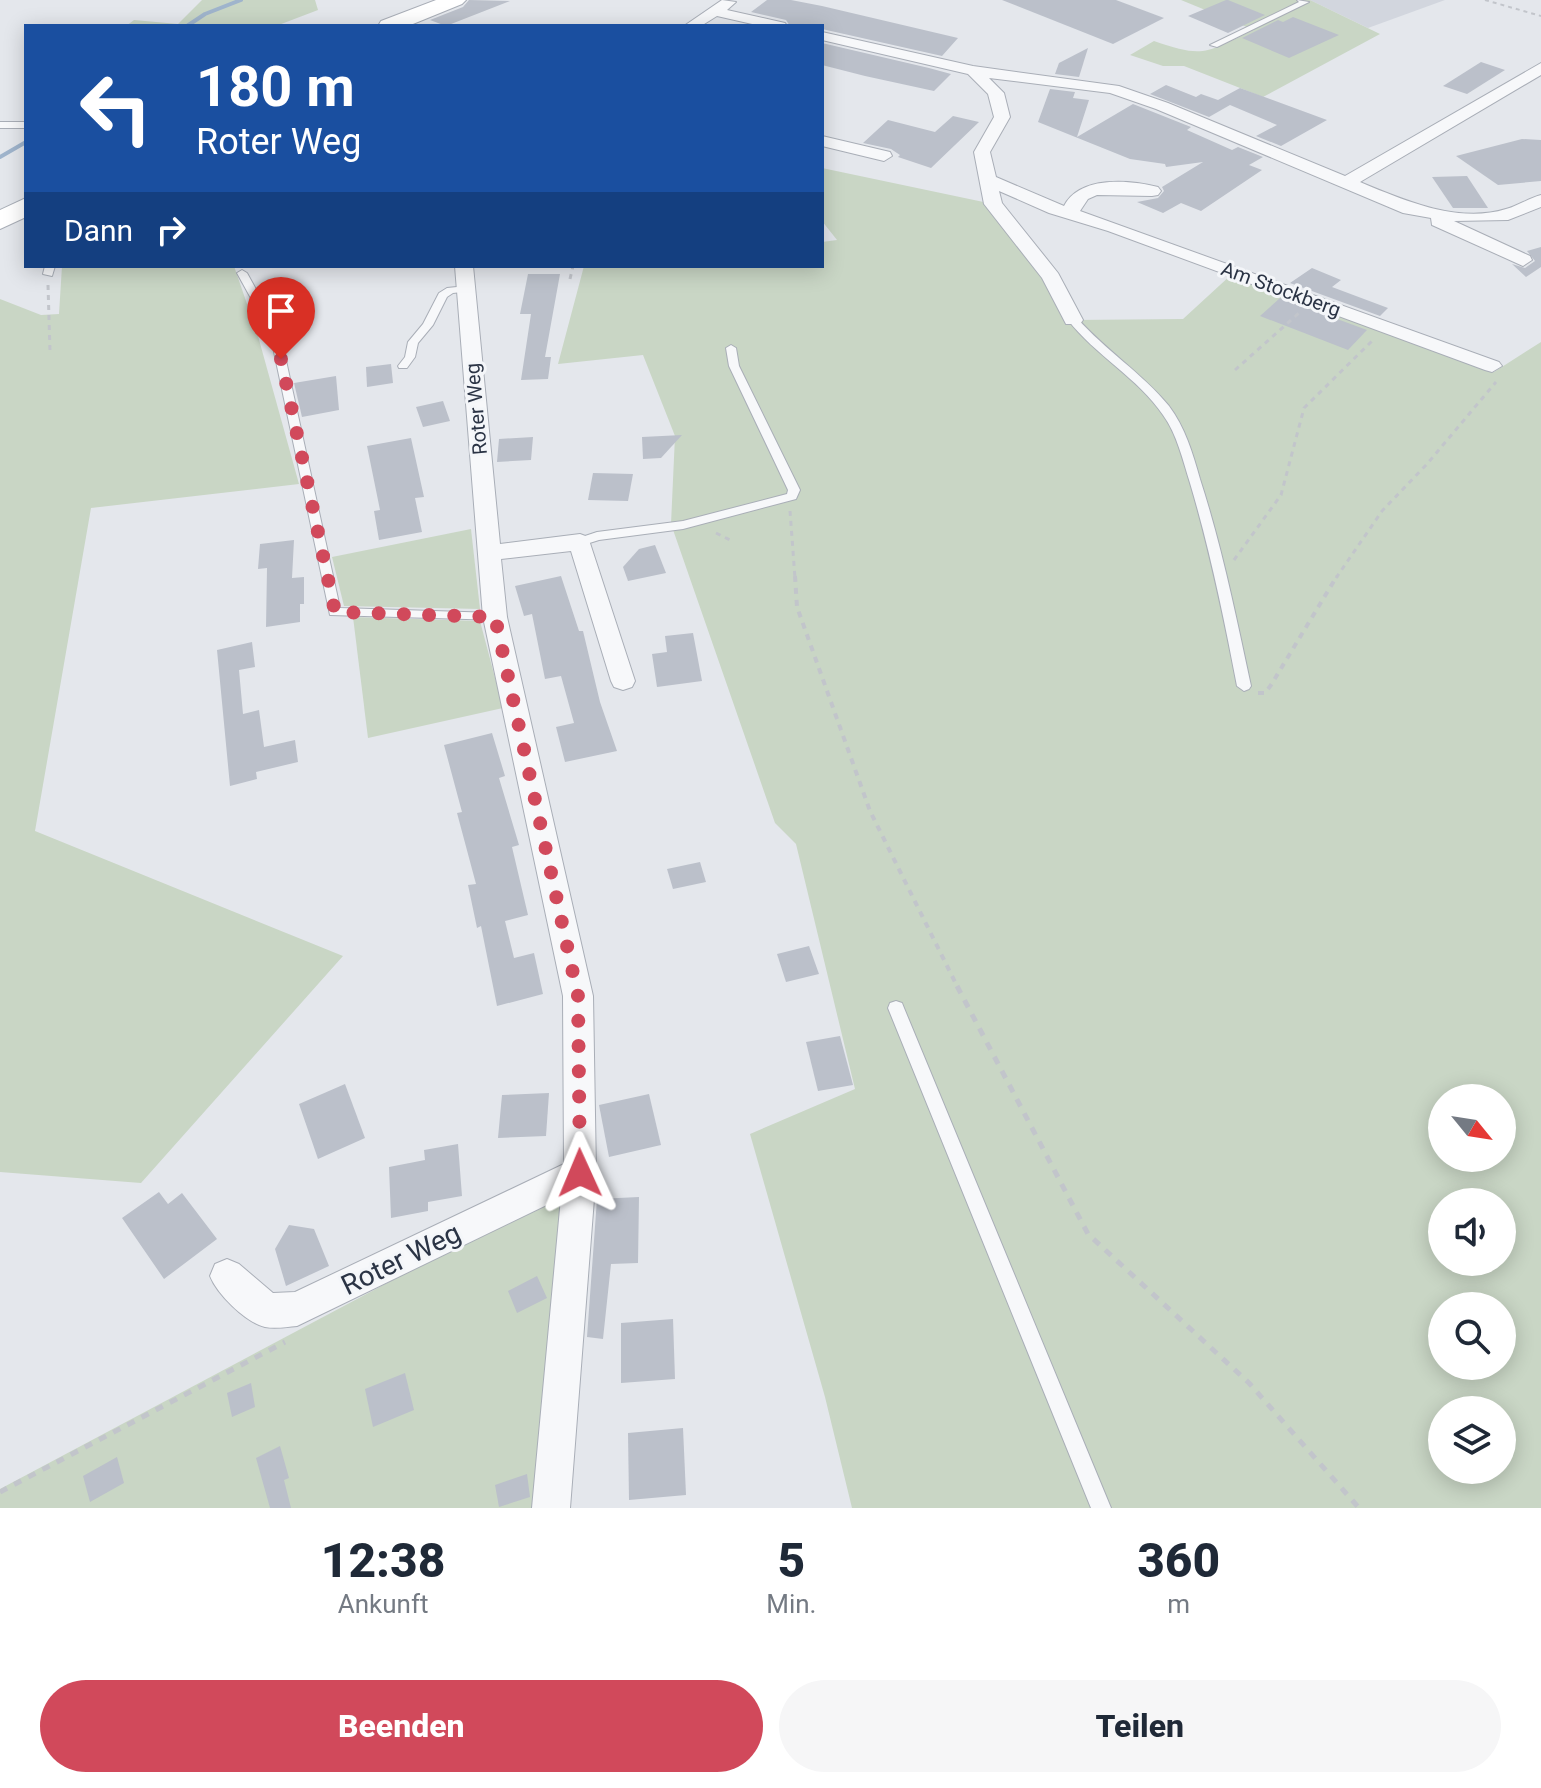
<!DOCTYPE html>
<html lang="de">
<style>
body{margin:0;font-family:Roboto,sans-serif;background:#f6f6f7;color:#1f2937;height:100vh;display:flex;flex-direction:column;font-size:30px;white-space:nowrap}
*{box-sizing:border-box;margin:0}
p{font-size:26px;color:#747a83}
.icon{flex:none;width:44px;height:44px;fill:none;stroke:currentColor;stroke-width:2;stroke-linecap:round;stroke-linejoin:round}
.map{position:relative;height:1508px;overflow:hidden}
.sheet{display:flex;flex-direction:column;background:#fff;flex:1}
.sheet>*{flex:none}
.guide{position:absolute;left:24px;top:24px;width:800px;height:244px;border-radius:0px;box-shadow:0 4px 20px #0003;background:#1a4fa0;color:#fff;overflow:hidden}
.needle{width:52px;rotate:120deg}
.fabs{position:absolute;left:1428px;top:1084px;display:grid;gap:16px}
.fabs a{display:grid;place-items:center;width:88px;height:88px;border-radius:50%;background:#fff;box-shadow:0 4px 20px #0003;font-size:40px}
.pin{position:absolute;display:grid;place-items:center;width:68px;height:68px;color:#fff;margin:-82px -34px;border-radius:50% 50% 50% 0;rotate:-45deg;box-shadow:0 0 8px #0007}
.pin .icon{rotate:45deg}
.me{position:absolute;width:88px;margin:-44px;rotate:359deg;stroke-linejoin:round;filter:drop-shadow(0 0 6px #0008)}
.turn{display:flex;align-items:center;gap:28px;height:168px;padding:0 40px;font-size:36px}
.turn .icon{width:104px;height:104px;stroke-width:2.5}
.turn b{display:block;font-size:56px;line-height:68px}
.then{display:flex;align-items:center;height:76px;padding:0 40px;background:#0003;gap:16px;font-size:30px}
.eta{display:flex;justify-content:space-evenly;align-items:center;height:136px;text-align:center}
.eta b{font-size:48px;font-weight:800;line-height:56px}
.button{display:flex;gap:16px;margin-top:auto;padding:16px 40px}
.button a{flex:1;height:92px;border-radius:48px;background:#d1495b;color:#fff;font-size:32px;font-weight:800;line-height:92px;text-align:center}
.button a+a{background:#f6f6f7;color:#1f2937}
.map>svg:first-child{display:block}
.built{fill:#d2d6de}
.green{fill:#c9d6c5;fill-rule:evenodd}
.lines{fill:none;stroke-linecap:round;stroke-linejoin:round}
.stream{stroke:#9fb4cc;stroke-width:4}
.building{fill:#bbc0ca}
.service-casing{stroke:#a9aeb7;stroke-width:2}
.minor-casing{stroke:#a9aeb7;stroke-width:2}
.secondary-casing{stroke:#a9aeb7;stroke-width:2}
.path-far3{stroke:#c2c5cb;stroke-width:2;stroke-dasharray:4 4;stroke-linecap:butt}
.path-far2{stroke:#c2c5cb;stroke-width:3;stroke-dasharray:5 5;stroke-linecap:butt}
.path-far1{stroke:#c2c5cb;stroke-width:4;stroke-dasharray:6 6;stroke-linecap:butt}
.path{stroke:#c2c5cb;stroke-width:5;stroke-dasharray:8 8;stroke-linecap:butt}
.service{fill:#f7f8fa;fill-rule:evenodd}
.minor{fill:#f7f8fa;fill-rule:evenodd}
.secondary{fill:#fff;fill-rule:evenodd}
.route{stroke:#d1495b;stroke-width:14;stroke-dasharray:0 25.2}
.labels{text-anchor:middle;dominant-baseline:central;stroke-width:6;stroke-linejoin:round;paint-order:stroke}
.far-street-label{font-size:20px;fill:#2b3445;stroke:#f4f6f9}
.near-street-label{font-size:28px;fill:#2b3445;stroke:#f4f6f9}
</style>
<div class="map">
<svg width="1541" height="1508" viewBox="0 0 1541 1508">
<rect width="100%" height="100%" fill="#e4e7ec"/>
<!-- built -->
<polygon class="built" points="1310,0 1445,0 1368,28"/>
<!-- green -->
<g class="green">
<polygon points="202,0 315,0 318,10 276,26 126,26 134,20 178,24"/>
<path d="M 1181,0 L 1310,0 L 1380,34 L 1263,97 L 1184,66 L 1163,66 L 1130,55 L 1154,41 C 1205,59 1207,52 1254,30 Z"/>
<path d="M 822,168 L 993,204 L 1073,320 L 1183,319 L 1232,274 L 1494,372 L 1541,342 L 1541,1508 L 852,1508 L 825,1397 L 750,1134 L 855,1089 L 796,844 L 775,823 L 671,524 L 675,436 L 643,355 L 558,364 L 584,266 L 822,266 L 822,242 L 837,240 L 822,221 ZM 1442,1098 L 1502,1098 L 1502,1158 L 1442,1158 ZM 1442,1202 L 1502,1202 L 1502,1262 L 1442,1262 ZM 1442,1306 L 1502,1306 L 1502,1366 L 1442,1366 ZM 1442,1410 L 1502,1410 L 1502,1470 L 1442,1470 Z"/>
<polygon points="62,266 234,266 258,336 299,484 91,508 35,831 343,956 141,1183 0,1172 0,299 41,315 59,314"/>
<polygon points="471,529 480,609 344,606 332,557"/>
<polygon points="353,617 480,621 503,708 368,738"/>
<polygon points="562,1190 539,1508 0,1508 0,1489"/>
</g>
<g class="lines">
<!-- stream -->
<g class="stream">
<polyline points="187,26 205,14 241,0"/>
<polyline points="0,157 26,142"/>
</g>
</g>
<!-- building -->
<g class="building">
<polygon points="469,0 510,1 446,26 430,20 463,7"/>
<polygon points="767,0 791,0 822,6 958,38 942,56 822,29 822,26 790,26 786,20 751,12"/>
<polygon points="1002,0 1116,0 1164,18 1113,44"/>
<polygon points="1226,0 1228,0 1265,15 1228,33 1188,16"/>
<polygon points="1293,17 1339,35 1289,58 1242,38 1278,20 1283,22"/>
<polygon points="822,43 929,68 951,74 934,91 865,76 822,65"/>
<polygon points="1088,48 1079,77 1055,74 1059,63"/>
<polygon points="1481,62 1505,70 1467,94 1443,86"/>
<polygon points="1166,85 1196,97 1201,94 1218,100 1240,88 1327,120 1281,146 1256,136 1277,125 1230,105 1209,117 1150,94"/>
<polygon points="1050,89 1075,92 1073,98 1089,100 1077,137 1133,104 1191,127 1187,130 1232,150 1238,147 1263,157 1249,165 1262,170 1201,211 1181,203 1163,213 1137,202 1158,198 1164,191 1162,187 1203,162 1166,167 1165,164 1130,159 1038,122"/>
<polygon points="953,116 979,122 931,168 898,157 900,155 891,149 863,143 888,120 935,132"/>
<polygon points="1522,139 1541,140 1541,181 1498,185 1456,156"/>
<polygon points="1467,176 1488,208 1453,208 1432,177"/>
<polygon points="1541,247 1541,267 1526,277 1512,264 1525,268 1535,261 1527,251"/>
<polygon points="1312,268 1341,280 1332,287 1388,308 1380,316 1290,283"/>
<polygon points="528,274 560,274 545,357 551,357 548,379 521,380 531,314 520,314"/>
<polygon points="1280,298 1367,330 1348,350 1260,316"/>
<polygon points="391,364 393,383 367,387 366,367"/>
<polygon points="336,376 339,410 302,417 294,383"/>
<polygon points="443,401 450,421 423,427 416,407"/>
<polygon points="682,435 661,458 643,459 642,437"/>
<polygon points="533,437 531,460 497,462 499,439"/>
<polygon points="411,438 424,497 415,498 422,532 379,540 374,511 380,510 367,446"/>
<polygon points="593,473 633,474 628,501 588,500"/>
<polygon points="294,540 292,578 304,577 304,604 300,604 300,622 266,627 267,568 258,569 260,544"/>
<polygon points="655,545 666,573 628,581 623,567 639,549"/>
<polygon points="561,576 579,631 583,631 600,702 617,751 565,762 556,727 574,723 561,676 545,679 532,614 524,616 515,586"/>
<polygon points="693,633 702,681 657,687 652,654 667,652 665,636"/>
<polygon points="252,642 255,667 239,670 243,714 259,710 264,747 295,740 298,762 256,772 257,779 230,786 217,650"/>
<polygon points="492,733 505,776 499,778 519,845 512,847 528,915 505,921 514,958 534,953 543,994 497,1006 481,926 477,928 468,885 476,884 457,813 462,812 444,745"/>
<polygon points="700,862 706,882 673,889 667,869"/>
<polygon points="809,946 819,974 786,982 777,954"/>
<polygon points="840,1036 853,1085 818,1091 806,1042"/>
<polygon points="345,1084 365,1138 318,1159 299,1104"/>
<polygon points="549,1093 546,1136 498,1138 502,1095"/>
<polygon points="649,1094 661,1145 609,1157 599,1105"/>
<polygon points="458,1144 462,1196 428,1202 428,1211 391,1218 389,1167 425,1160 424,1150"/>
<polygon points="159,1192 168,1204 182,1193 217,1239 164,1279 122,1218"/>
<polygon points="639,1197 638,1263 611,1264 603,1339 587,1337 597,1199"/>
<polygon points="289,1225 314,1229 329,1266 286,1286 275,1249"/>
<polygon points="537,1276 547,1298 517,1313 508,1291"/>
<polygon points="673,1319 675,1379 621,1383 621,1323"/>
<polygon points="405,1373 414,1410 373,1427 365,1389"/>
<polygon points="251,1383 255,1407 232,1417 227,1393"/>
<polygon points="683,1428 686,1495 629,1500 628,1433"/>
<polygon points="280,1446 289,1478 284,1480 291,1508 270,1508 256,1458"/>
<polygon points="117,1457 124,1483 90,1502 83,1476"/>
<polygon points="527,1474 530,1497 499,1507 495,1485"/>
</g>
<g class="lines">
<!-- service casing -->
<g class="service-casing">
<g id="service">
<polygon points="1297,0 1309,2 1217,47 1210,45 1299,2"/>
<rect x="0" y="122" width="26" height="6"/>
<polygon points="45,266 55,266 52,276 43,274"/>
<polygon points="242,270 247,273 280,333 340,608 495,613 501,617 500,620 330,615 270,333 237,273"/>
<polygon points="467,286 471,287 471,291 453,293 447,297 433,325 418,343 415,357 407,368 399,368 398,366 405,357 408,342 423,324 439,293 447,288"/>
<path d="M 1073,317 L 1077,318 C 1105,350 1142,373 1169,406 C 1185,427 1193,454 1200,479 C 1222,547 1236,616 1251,686 L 1249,689 L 1244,691 L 1237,686 C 1224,618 1210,550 1190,483 C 1183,461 1177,434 1163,415 C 1138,378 1095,355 1068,320 Z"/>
<polygon points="731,345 736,348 739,366 800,490 796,499 683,529 599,540 580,546 576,545 574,542 576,539 597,532 683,521 787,494 788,490 729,366 726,348"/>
<polygon points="896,1001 902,1003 904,1008 1111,1508 1091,1508 888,1008 890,1003"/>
</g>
</g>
<!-- minor casing -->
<g class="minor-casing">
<g id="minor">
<polygon points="722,0 736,2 727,10 785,23 787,26 761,26 717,16 701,26 684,26"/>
<path d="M 822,32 L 973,66 L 1119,86 L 1168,103 L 1345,176 L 1541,63 L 1541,75 L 1360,182 C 1403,200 1458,224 1506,209 C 1518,206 1529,198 1541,195 L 1541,207 L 1508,220 L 1454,221 L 1530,256 L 1532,260 L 1523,266 L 1432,225 L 1431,218 L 1403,213 L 1156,109 L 1110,93 L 989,78 L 1004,93 L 1010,117 L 990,152 L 996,177 L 1064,206 C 1080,175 1130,180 1158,187 L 1161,191 L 1158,195 L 1152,196 L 1097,195 L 1088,199 L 1080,211 L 1499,362 L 1502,366 L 1492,372 L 1485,370 L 1108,231 L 1049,213 L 999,191 L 1002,203 L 1058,273 L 1083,320 L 1080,324 L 1066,324 L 1042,278 L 984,204 L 974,152 L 994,117 L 988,94 L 968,74 L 822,40 Z"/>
<polygon points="822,136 890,152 892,156 884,161 822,146"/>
<path d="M 455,266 L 473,266 L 500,544 L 580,534 L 588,537 L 635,681 L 632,687 L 623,690 L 614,687 L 611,681 L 571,551 L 501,559 L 507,617 L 593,996 L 596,1173 L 570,1508 L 532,1508 L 561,1198 L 297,1326 C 287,1327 275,1329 265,1327 C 245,1322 217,1294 210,1276 L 215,1264 L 227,1259 L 239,1264 L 273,1293 L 295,1292 L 564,1164 L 563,996 L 483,617 Z"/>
</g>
</g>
<!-- secondary casing -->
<g class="secondary-casing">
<g id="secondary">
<polygon points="436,0 466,0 462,4 408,26 378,26 381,21"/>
<polygon points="26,198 26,217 0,229 0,210"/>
</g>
</g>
<!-- path-far3 -->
<polyline class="path-far3" points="1485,0 1541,16"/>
<!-- path-far2 -->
<g class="path-far2">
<polyline points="570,279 573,266"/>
<polyline points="48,285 50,351"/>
<polyline points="1235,370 1299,313"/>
<polyline points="790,511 795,578"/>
<polyline points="716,533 730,540"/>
<polyline points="1234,560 1281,495 1304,408 1373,340"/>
<polyline points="1336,578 1382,511 1427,464 1496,382"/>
</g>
<!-- path-far1 -->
<g class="path-far1">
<polyline points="795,576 797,607 870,811 958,988"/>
<polyline points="1258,693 1265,693 1271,685 1337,576"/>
</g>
<!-- path -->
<g class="path">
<polyline points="957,986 1088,1234 1249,1383 1359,1508"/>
<polyline points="0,1492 285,1342"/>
</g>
<!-- service -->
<use href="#service" class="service"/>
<!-- minor -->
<use href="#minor" class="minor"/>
<!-- secondary -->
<use href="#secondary" class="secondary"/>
</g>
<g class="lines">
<!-- route -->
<polyline class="route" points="281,359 335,612 495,617 578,996 580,1173"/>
</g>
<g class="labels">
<!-- far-street labels -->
<g class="far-street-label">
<text transform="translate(1281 289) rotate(20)">Am Stockberg</text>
<text transform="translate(476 409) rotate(-95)">Roter Weg</text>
</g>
<!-- near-street labels -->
<g class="near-street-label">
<text transform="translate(401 1259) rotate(-26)">Roter Weg</text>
</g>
</g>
</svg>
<div class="fabs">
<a><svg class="needle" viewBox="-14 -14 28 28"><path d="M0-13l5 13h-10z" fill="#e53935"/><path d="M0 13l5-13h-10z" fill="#747a83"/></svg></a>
<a><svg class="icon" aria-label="sound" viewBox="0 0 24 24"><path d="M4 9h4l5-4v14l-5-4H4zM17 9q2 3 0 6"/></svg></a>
<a><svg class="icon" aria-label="search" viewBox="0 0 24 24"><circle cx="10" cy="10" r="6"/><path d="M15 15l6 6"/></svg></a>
<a><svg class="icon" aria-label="layers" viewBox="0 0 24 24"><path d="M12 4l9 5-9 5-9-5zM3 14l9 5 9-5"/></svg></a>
</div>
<div class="pin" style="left:281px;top:359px;background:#d93025"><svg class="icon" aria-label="arrive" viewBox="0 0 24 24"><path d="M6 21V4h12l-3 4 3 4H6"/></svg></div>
<svg class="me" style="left:580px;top:1173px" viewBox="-20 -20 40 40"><path d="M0-17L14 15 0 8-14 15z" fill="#d1495b" stroke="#fff" stroke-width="4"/></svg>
<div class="guide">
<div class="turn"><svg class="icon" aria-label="left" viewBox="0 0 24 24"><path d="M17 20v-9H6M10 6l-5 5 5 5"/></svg><div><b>180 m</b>Roter Weg</div></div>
<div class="then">Dann<svg class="icon" aria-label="right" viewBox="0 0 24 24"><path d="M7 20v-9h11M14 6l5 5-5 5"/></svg></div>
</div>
</div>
<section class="sheet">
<div class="eta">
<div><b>12:38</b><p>Ankunft</p></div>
<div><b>5</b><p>Min.</p></div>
<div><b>360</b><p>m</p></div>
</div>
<div class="button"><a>Beenden</a><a>Teilen</a></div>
</section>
